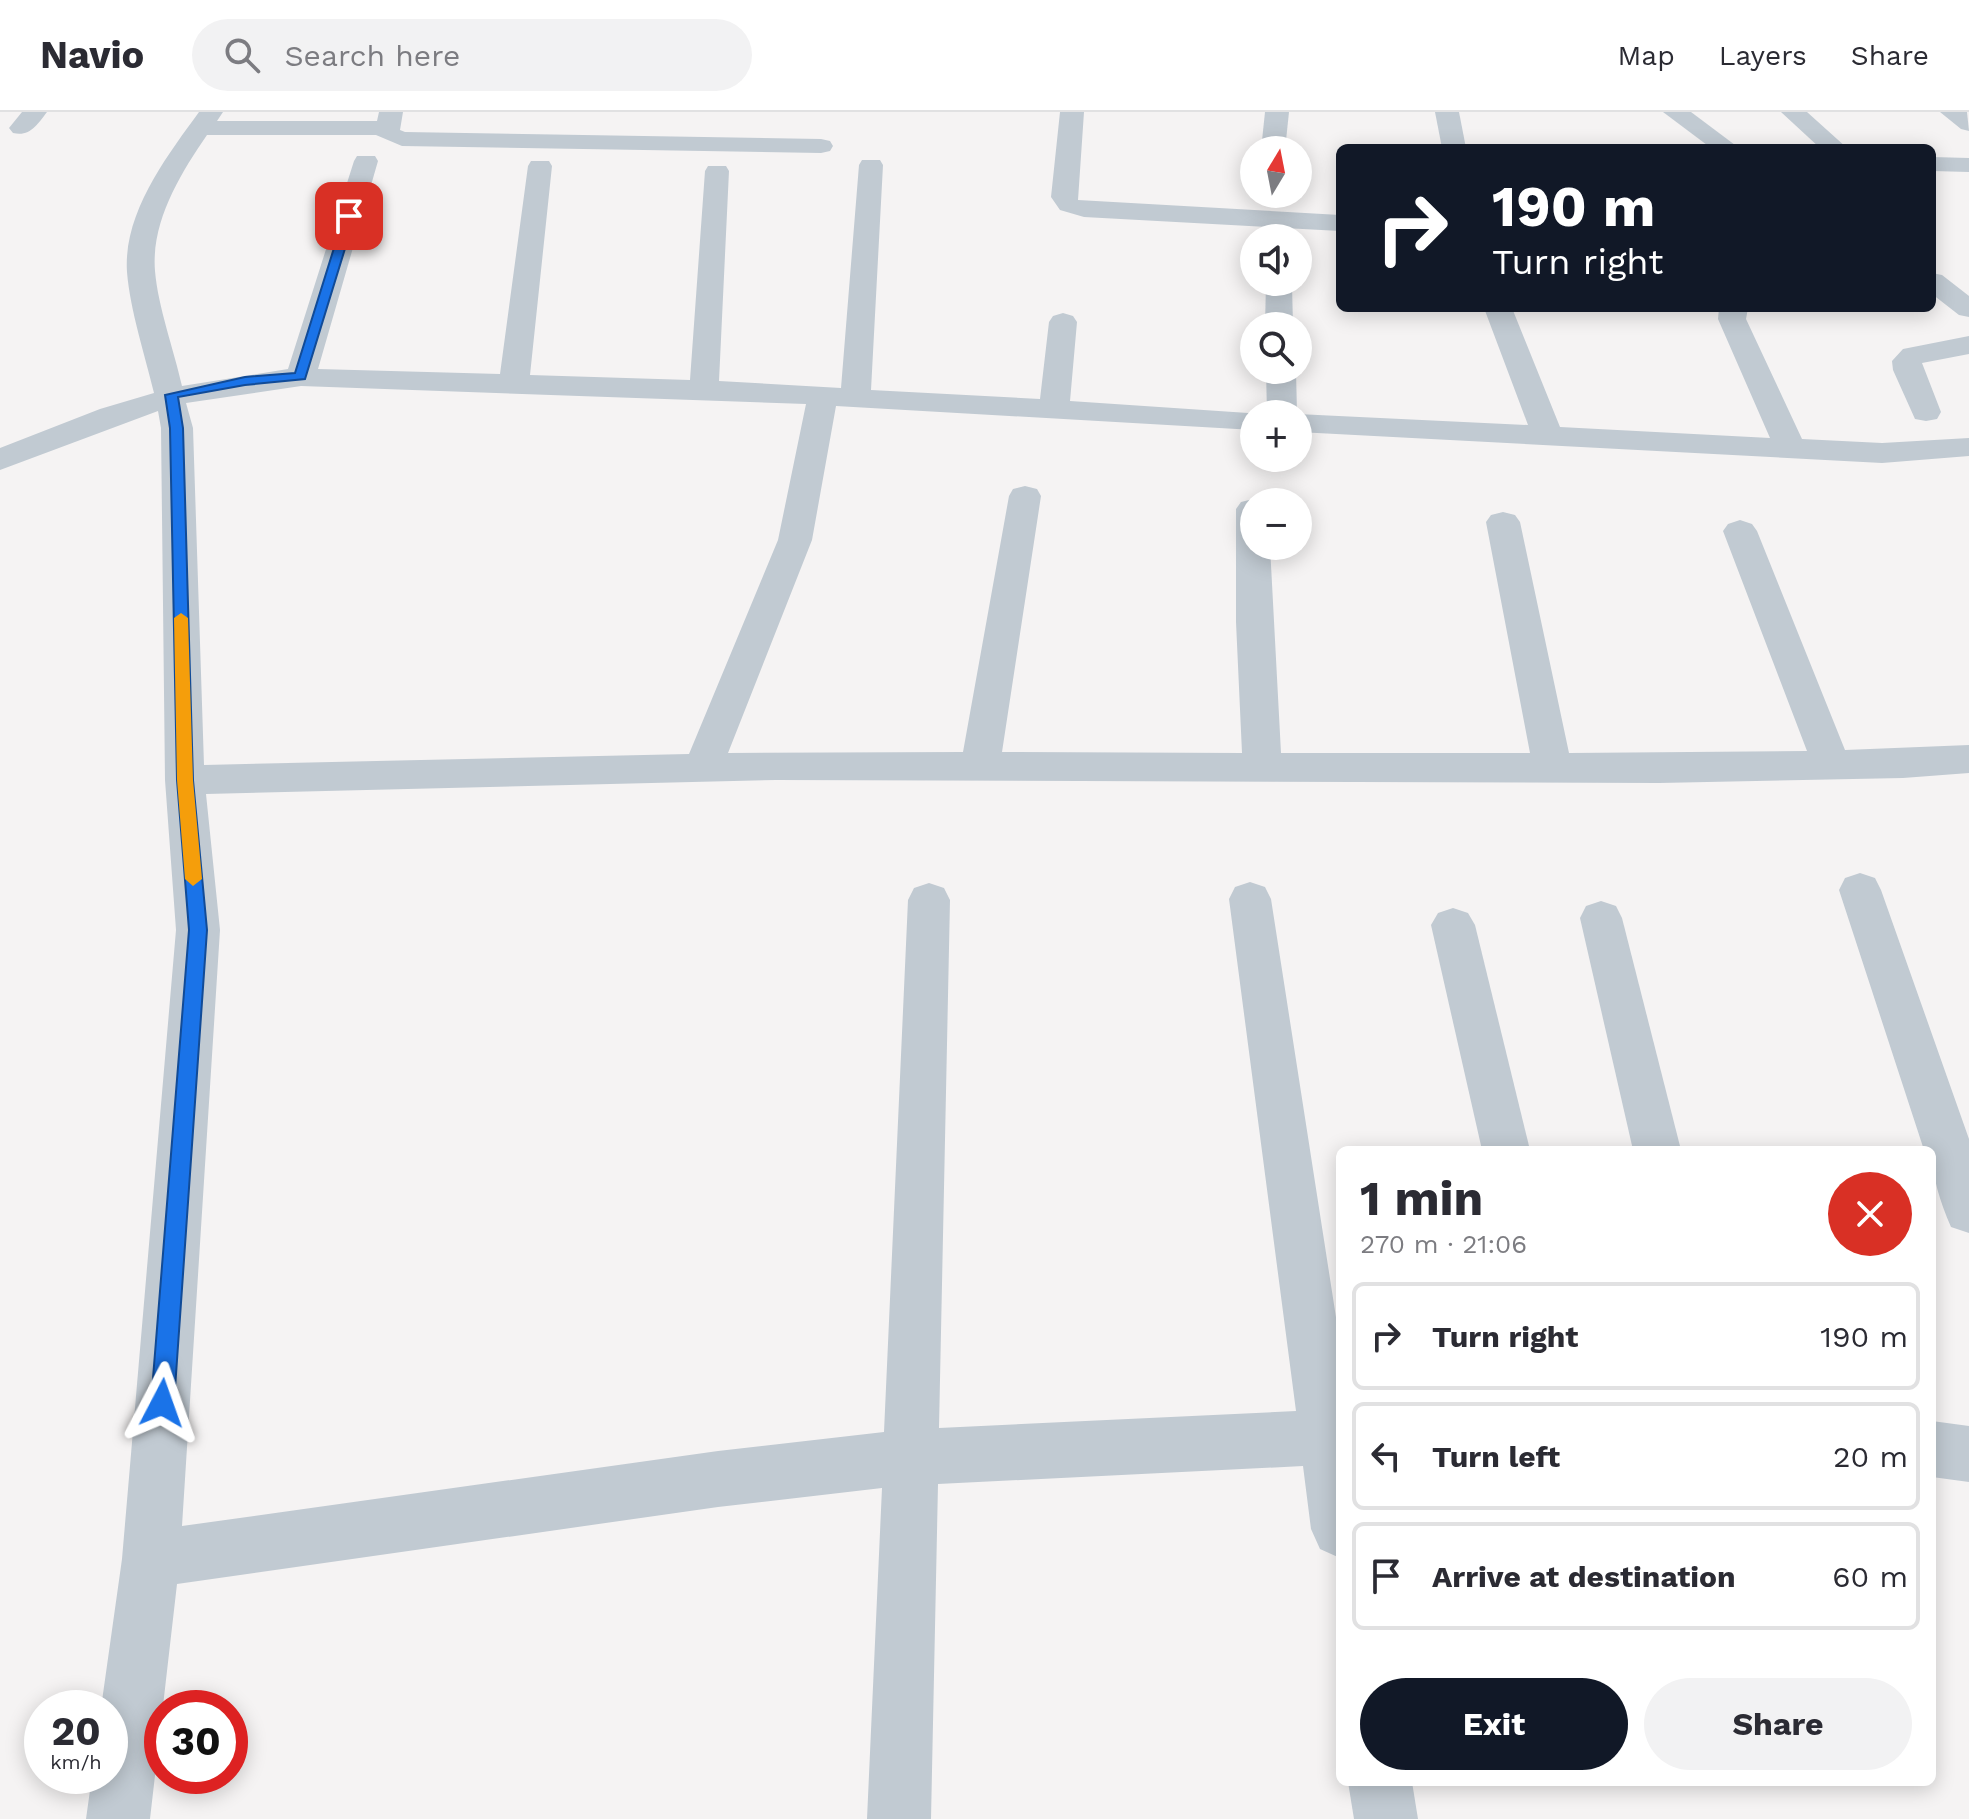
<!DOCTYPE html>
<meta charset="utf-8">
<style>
body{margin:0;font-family:"Work Sans",sans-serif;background:#f2f2f3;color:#2b2b33;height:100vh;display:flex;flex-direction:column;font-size:30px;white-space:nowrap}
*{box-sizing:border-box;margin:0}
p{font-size:26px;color:#7c7c81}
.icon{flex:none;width:44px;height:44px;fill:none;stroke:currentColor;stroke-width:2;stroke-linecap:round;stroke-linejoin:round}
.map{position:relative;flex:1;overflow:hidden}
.details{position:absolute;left:1336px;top:1034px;width:600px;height:640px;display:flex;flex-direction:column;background:#fff;border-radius:12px;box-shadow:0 4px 20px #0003}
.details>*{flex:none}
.guide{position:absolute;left:1336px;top:32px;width:600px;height:168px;border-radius:12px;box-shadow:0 4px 20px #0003;background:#111827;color:#fff;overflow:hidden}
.needle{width:52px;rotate:10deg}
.buttons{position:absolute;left:1240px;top:24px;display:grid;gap:16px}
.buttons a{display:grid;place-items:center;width:72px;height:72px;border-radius:50%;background:#fff;box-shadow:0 4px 20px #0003;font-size:40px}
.speed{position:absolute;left:24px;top:1578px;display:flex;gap:16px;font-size:40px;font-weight:700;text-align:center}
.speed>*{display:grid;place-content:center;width:104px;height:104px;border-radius:50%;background:#fff;box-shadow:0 4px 20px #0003;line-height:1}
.speed small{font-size:20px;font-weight:400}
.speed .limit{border:12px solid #d22;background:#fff;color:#111}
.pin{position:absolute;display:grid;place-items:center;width:68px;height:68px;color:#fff;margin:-34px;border-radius:16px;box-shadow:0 4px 12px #0006}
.me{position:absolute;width:88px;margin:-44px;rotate:4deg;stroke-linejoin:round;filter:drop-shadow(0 0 6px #0008)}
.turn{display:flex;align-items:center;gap:28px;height:168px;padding:0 24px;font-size:36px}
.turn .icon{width:104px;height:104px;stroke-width:2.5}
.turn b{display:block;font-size:56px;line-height:68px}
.round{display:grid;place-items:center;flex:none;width:84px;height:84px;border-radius:42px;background:#f2f2f3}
.headline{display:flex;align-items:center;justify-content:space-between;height:136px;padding:0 24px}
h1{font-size:48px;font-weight:700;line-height:60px}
.primary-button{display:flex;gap:16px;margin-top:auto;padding:16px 24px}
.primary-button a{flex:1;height:92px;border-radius:48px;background:#111827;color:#fff;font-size:32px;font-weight:700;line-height:92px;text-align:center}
.primary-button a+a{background:#f2f2f3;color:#2b2b33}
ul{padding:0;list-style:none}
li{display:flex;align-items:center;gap:24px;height:108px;margin:0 16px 12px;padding:0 8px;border:4px solid #e1e1e2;border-radius:12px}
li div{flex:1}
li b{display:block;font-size:30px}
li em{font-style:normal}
header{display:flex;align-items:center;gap:48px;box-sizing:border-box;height:112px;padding:0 40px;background:#fff;border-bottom:2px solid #e1e1e2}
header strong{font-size:38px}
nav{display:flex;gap:44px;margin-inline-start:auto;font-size:28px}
.search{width:560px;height:72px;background:#f2f2f3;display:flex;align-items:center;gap:20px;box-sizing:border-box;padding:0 28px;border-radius:44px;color:#7c7c81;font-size:30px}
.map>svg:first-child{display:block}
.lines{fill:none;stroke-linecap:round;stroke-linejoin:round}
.minor{fill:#c1cad2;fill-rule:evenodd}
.route{fill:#1a73e8;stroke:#114b97;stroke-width:2}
.slow{fill:#f59e0b}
</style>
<header>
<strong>Navio</strong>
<div class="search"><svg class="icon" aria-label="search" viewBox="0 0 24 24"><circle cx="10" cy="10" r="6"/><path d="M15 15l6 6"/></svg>Search here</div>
<nav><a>Map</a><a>Layers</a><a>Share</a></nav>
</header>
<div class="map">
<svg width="1969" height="1707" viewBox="0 0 1969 1707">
<rect width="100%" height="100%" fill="#f5f3f3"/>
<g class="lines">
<!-- minor -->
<g class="minor">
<path d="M 22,0 L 47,0 C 37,13 30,25 13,21 L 9,16 Z"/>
<path d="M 199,0 L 223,0 L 217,9 L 377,9 L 379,0 L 403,0 L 400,18 L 405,20 L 821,27 L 830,29 L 833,34 L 830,39 L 821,41 L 402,34 L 376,23 L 207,23 C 180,62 151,110 155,159 C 158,195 174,238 182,274 L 288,257 L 354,49 L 357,44 L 375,44 L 378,49 L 318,257 L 500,262 L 528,54 L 531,49 L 549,49 L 552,54 L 530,263 L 690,268 L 705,59 L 708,54 L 726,54 L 729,59 L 719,269 L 841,276 L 859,53 L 862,48 L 880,48 L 883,53 L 871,278 L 1040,287 L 1049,210 L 1053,204 L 1063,201 L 1073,204 L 1077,210 L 1070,289 L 1263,302 L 1254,302 L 1254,318 L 836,294 L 812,428 L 728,641 L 963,640 L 1009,384 L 1013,377 L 1025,374 L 1037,377 L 1041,384 L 1002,640 L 1242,641 L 1236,510 L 1236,397 L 1241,390 L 1253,387 L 1265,390 L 1254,390 L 1254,434 L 1270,434 L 1281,641 L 1530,641 L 1486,410 L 1491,403 L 1503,400 L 1515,403 L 1520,410 L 1569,641 L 1807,639 L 1723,419 L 1728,412 L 1740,408 L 1752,412 L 1757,419 L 1845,638 L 1969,633 L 1969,661 L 1903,666 L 1659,671 L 776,668 L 206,682 L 220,818 L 182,1414 L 718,1339 L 884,1320 L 908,788 L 914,776 L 929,771 L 944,776 L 950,788 L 939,1316 L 1296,1299 L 1229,787 L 1235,775 L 1250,770 L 1265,775 L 1271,787 L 1340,1231 L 1340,1446 L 1320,1437 L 1311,1417 L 1303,1354 L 938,1372 L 931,1707 L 867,1707 L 882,1376 L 718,1395 L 177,1472 L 150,1707 L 86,1707 L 92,1664 L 110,1664 L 110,1596 L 101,1596 L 122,1447 L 176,818 L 165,668 L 161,316 L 158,299 L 0,358 L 0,336 L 100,297 L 154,281 C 145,243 130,198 127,160 C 123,101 167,44 199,0 ZM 301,274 L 806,292 L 778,428 L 689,642 L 204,653 L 193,316 L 186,291 Z"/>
<polygon points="1060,0 1084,0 1078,88 1340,103 1340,119 1084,105 1060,98 1051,85"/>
<polygon points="1265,0 1289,0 1285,38 1261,38"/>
<polygon points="1435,0 1459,0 1466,36 1442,36"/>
<polygon points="1663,0 1691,0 1739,36 1711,36"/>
<polygon points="1781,0 1807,0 1847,36 1820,36"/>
<polygon points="1940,0 1967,0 1969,19 1961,17"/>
<polygon points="1932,45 1969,46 1969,60 1932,59"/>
<polygon points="1932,161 1942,163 1969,184 1969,205 1959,203 1932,182"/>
<polygon points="1266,170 1292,172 1293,214 1265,214"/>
<polygon points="1484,196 1512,196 1560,315 1770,326 1718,207 1719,196 1748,196 1746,207 1802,327 1882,331 1969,326 1969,344 1882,351 1298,320 1298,302 1267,302 1266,258 1296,258 1297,302 1528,313"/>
<polygon points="1969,224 1969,242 1922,251 1941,300 1937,307 1926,309 1915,307 1893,258 1892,249 1903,237"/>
<path d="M 1860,761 L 1875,766 L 1881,778 L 1969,1027 L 1969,1121 L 1951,1115 C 1940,1089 1932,1066 1932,1038 L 1924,1038 L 1839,778 L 1845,766 Z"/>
<polygon points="1601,789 1616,794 1622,806 1681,1038 1633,1038 1580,806 1586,794"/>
<polygon points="1453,796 1468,801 1475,813 1530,1038 1482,1038 1431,813 1438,801"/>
<polygon points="1932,1309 1969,1314 1969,1370 1932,1365"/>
<polygon points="1348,1670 1412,1670 1418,1707 1354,1707"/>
</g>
</g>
<!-- route -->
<polygon class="route" points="349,101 355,104 305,267 245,273 178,285 183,316 193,668 207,818 174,1291 170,1299 162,1302 154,1299 151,1291 189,818 177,668 170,316 165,283 245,265 295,261 344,104"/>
<!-- slow -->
<polygon class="slow" points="181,501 188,506 193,668 202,767 193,774 185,767 177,668 174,506"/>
</svg>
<div class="buttons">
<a><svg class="needle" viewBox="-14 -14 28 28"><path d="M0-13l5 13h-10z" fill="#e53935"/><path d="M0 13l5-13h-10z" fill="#7c7c81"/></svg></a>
<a><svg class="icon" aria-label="sound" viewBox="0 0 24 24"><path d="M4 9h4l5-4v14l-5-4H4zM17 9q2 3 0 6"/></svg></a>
<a><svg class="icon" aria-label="search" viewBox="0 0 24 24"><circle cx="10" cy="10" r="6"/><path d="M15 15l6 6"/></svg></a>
<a>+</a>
<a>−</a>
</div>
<div class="speed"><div>20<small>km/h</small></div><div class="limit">30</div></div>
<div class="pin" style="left:349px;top:104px;background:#d93025"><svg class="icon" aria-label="arrive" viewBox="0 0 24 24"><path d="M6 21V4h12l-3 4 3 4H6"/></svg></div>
<svg class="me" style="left:162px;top:1291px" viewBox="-20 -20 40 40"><path d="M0-17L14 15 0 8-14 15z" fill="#1a73e8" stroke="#fff" stroke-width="4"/></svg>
<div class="guide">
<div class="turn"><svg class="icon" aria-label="right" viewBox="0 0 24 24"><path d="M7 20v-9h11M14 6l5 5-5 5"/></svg><div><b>190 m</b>Turn right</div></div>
</div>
<section class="details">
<div class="headline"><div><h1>1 min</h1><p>270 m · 21:06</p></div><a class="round" style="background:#d93025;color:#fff"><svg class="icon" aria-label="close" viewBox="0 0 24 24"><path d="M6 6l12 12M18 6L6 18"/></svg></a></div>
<ul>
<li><svg class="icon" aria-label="right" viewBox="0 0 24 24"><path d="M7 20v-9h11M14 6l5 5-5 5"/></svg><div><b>Turn right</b></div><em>190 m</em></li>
<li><svg class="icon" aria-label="left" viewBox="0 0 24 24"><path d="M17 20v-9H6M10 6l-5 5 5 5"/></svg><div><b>Turn left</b></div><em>20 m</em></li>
<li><svg class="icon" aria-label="arrive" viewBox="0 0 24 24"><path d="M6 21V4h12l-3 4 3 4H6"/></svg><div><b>Arrive at destination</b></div><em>60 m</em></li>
</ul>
<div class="primary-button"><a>Exit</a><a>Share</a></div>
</section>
</div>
